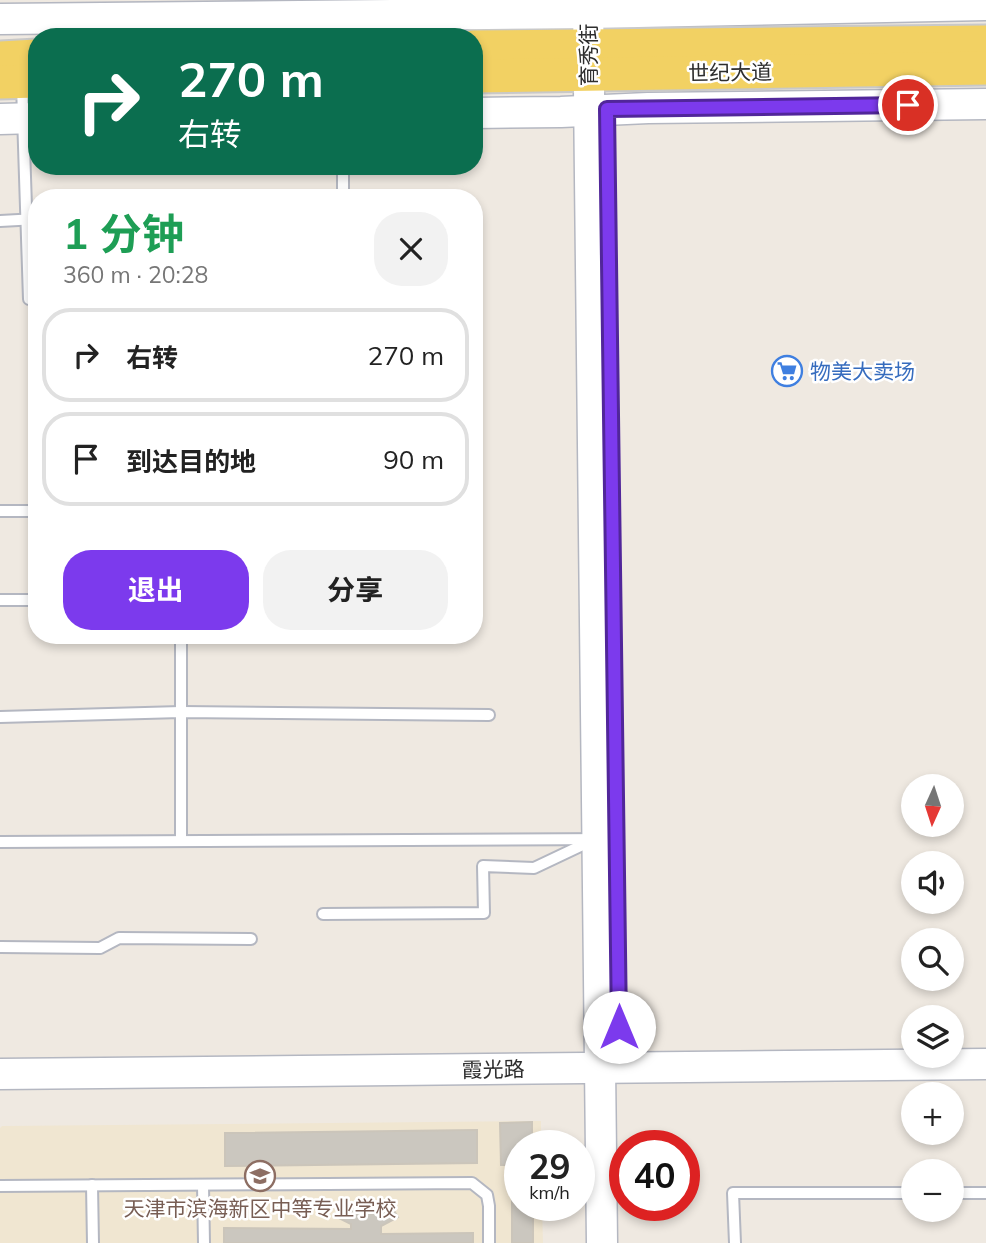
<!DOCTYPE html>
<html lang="zh">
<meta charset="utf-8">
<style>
body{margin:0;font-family:Mulish,"Noto Sans SC",sans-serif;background:#f2f2f2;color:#222;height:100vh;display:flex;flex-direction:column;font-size:26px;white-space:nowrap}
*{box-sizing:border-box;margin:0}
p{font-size:23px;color:#767676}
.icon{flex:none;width:38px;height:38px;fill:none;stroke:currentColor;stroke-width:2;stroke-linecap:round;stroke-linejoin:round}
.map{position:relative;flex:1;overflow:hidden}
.sheet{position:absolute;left:28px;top:189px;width:455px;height:455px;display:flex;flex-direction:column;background:#fff;border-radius:28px;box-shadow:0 4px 10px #0003}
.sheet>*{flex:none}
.guide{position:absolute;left:28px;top:28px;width:455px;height:147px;border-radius:28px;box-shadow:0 4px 10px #0003;background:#0b6e4f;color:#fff;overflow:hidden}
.needle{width:46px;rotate:183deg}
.controls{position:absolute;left:901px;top:774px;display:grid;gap:14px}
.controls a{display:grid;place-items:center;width:63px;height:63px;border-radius:50%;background:#fff;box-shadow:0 4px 10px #0003;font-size:35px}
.speed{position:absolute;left:504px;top:1130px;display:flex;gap:14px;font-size:35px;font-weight:700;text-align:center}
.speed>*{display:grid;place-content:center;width:91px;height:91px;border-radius:50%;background:#fff;box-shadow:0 4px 10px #0003;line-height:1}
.speed small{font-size:18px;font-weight:400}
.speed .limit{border:10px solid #d22;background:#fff;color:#111}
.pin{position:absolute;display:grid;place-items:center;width:60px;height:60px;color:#fff;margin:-30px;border:4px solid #fff;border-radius:50%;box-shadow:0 2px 7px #0007}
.me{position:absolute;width:77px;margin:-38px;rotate:0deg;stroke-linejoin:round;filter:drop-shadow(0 0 5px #0008)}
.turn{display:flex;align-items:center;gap:24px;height:147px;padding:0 35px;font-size:32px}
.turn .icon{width:91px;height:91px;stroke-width:2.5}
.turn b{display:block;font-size:49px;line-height:60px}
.round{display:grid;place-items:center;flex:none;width:74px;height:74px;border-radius:28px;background:#f2f2f2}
.summary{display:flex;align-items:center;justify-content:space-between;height:119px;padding:0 35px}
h1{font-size:42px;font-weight:700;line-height:52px;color:#1e9e55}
.primary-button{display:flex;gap:14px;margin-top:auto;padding:14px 35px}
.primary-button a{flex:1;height:80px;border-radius:28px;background:#7c3aed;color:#fff;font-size:28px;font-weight:700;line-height:80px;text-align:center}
.primary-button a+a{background:#f2f2f2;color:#222}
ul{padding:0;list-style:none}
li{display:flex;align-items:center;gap:21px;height:94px;margin:0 14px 10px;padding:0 21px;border:4px solid #e0e0e0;border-radius:28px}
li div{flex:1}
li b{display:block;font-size:26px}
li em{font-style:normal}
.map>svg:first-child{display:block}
.education{fill:#f0e6d1}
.building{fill:#cbc7bf;stroke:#cbc5ba;stroke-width:2}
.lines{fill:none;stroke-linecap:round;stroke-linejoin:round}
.lane-casing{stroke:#b4b7c1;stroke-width:14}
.secondary-casing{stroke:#b4b7c1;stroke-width:33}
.primary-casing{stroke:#c9c9c9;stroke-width:37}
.lane{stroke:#fff;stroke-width:10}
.secondary{stroke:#fff;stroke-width:30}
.primary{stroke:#f2d163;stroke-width:33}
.route-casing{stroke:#51269a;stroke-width:18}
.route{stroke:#7c3aed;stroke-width:12}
.labels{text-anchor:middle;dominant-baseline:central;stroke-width:5;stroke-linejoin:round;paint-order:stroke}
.street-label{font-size:21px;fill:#2e2e2e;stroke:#fff}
.shop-label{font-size:21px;fill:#366cbe;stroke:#fff;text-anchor:start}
.education-label{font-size:21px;fill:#785e54;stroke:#fff}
</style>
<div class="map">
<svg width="986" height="1243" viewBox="0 0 986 1243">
<rect width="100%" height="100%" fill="#efe9e1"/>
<!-- education -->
<polygon class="education" points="541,1121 541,1146 520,1146 520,1206 542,1206 543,1243 0,1243 0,1128 2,1126"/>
<!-- building -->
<g class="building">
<polygon points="532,1122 532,1137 539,1136 539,1146 520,1146 520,1206 533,1206 533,1243 512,1243 512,1165 501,1165 500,1123"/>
<polygon points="477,1130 477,1163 225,1166 225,1133"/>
<polygon points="343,1206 352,1209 367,1211 381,1210 391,1206 398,1217 381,1226 381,1234 473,1233 473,1243 224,1243 224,1228 351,1229 351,1224 337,1217"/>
</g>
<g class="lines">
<!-- lane casing -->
<g class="lane-casing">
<g id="lane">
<polyline points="22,85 29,299"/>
<polyline points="343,166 343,198"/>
<polyline points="0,221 37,219"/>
<polyline points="0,511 37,511"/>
<polyline points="0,600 37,600"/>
<polyline points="181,635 181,841"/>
<polyline points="0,717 181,712 489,715"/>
<polyline points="0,842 618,839"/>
<polyline points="323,914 484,913 483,866 534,868 591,841"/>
<polyline points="0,947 100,948 119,938 251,939"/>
<polyline points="92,1185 93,1243"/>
<polyline points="203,1185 204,1243"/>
<polyline points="0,1186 472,1183 487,1195 489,1206 489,1243"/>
<polyline points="952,1193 986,1193"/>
<polyline points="735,1243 733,1193 914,1193"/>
</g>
</g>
<!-- secondary casing -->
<g class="secondary-casing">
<g id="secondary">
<polyline points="588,0 602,1243"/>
<polyline points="0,19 588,13 986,5"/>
<polyline points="474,113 561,112 648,108 986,104"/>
<polyline points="0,119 37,118"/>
<polyline points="0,1074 986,1064"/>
</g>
</g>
<!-- primary casing -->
<g class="primary-casing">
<g id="primary">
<polyline points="474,47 986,42"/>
<polyline points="0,58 37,56"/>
<polyline points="474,76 986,68"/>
<polyline points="0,82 37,81"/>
</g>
</g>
<!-- lane -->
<use href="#lane" class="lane"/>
<!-- secondary -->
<use href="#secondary" class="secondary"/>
<!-- primary -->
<use href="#primary" class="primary"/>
</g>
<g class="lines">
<!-- route casing -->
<g class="route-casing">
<polyline id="route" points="619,1027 607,109 908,105"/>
</g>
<!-- route -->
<use href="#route" class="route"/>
</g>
<!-- icons -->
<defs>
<g id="supermarket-ring" transform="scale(1.575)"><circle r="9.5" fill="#fff" stroke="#3f7fe0" stroke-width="1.5"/><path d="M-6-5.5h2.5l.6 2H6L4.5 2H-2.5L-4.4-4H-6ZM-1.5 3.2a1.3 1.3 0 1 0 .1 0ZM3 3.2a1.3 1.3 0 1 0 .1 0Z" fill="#3f7fe0"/></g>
<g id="school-ring" transform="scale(1.575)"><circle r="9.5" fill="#fff" stroke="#8d6e63" stroke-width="1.5"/><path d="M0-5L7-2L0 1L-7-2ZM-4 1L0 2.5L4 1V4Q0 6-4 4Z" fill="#8d6e63"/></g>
</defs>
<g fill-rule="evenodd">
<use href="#supermarket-ring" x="787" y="371"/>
<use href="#school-ring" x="260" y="1176"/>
</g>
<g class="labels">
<!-- street labels -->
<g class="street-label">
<text transform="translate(588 55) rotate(-90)">育秀街</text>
<text transform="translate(730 72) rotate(-1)">世纪大道</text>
<text transform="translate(493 1069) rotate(-1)">霞光路</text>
</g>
<!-- shop labels -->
<g class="shop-label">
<text x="810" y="371">物美大卖场</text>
</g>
<!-- education labels -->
<g class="education-label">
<text x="260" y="1208">天津市滨海新区中等专业学校</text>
</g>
</g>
</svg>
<div class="controls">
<a><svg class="needle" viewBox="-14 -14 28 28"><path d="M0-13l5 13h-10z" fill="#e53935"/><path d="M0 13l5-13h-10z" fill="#767676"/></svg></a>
<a><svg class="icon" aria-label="sound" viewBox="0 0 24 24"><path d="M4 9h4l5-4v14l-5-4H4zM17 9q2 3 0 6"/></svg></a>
<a><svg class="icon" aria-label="search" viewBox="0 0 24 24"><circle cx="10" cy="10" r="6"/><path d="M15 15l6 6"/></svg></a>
<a><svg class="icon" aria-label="layers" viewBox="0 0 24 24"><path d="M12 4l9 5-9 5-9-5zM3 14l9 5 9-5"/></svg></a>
<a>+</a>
<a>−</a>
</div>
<div class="speed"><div>29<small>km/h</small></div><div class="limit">40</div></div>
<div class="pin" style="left:908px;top:105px;background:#d93025"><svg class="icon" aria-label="arrive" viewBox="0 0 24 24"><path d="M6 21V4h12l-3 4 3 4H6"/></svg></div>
<svg class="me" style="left:619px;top:1027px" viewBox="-20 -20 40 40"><circle r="19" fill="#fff"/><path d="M0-13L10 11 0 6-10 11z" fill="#7c3aed"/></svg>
<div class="guide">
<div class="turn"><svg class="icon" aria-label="right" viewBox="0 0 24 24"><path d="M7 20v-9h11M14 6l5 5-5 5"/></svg><div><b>270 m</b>右转</div></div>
</div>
<section class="sheet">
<div class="summary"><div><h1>1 分钟</h1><p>360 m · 20:28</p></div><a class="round"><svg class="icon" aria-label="close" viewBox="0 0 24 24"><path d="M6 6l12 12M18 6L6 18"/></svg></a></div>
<ul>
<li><svg class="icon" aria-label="right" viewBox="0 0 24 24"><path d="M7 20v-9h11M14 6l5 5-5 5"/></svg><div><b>右转</b></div><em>270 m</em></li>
<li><svg class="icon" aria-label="arrive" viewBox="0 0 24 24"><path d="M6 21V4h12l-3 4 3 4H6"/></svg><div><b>到达目的地</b></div><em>90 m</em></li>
</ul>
<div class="primary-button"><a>退出</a><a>分享</a></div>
</section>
</div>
